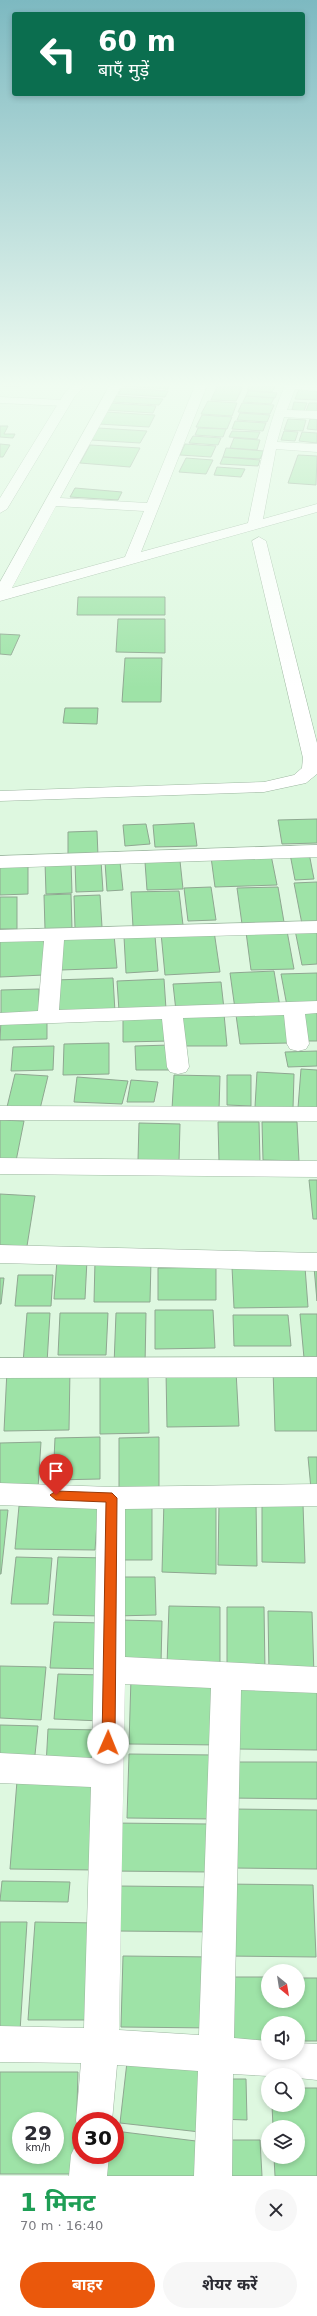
<!DOCTYPE html>
<html lang="hi">
<meta charset="utf-8">
<style>
body{margin:0;font-family:"DejaVu Sans","Noto Sans Devanagari",sans-serif;background:#f7f7f7;color:#2b2b33;height:100vh;display:flex;flex-direction:column;font-size:15px;white-space:nowrap}
*{box-sizing:border-box;margin:0}
p{font-size:13px;color:#7c7c81}
.icon{flex:none;width:22px;height:22px;fill:none;stroke:currentColor;stroke-width:2;stroke-linecap:round;stroke-linejoin:round}
.map{position:relative;height:2176px;overflow:hidden}
.drawer{display:flex;flex-direction:column;background:#fff;flex:1}
.drawer>*{flex:none}
.hud{position:absolute;left:12px;top:12px;width:293px;height:84px;border-radius:4px;box-shadow:0 2px 6px #0003;background:#0b6e4f;color:#fff;overflow:hidden}
.needle{width:26px;rotate:150deg}
.tools{position:absolute;left:261px;top:1964px;display:grid;gap:8px}
.tools a{display:grid;place-items:center;width:44px;height:44px;border-radius:50%;background:#fff;box-shadow:0 2px 6px #0003;font-size:20px}
.speed{position:absolute;left:12px;top:2112px;display:flex;gap:8px;font-size:20px;font-weight:700;text-align:center}
.speed>*{display:grid;place-content:center;width:52px;height:52px;border-radius:50%;background:#fff;box-shadow:0 2px 6px #0003;line-height:1}
.speed small{font-size:10px;font-weight:400}
.speed .limit{border:6px solid #d22;background:#fff;color:#111}
.pin{position:absolute;display:grid;place-items:center;width:34px;height:34px;color:#fff;margin:-41px -17px;border-radius:50% 50% 50% 0;rotate:-45deg;box-shadow:0 0 4px #0007}
.pin .icon{rotate:45deg}
.me{position:absolute;width:44px;margin:-22px;rotate:1deg;stroke-linejoin:round;filter:drop-shadow(0 0 3px #0008)}
.turn{display:flex;align-items:center;gap:14px;height:84px;padding:0 20px;font-size:18px}
.turn .icon{width:52px;height:52px;stroke-width:2.5}
.turn b{display:block;font-size:28px;line-height:34px}
.round{display:grid;place-items:center;flex:none;width:42px;height:42px;border-radius:21px;background:#f7f7f7}
.headline{display:flex;align-items:center;justify-content:space-between;height:68px;padding:0 20px}
h1{font-size:24px;font-weight:700;line-height:30px;color:#1e9e55}
.primary-button{display:flex;gap:8px;margin-top:auto;padding:8px 20px}
.primary-button a{flex:1;height:46px;border-radius:24px;background:#ea580c;color:#fff;font-size:16px;font-weight:700;line-height:46px;text-align:center}
.primary-button a+a{background:#f7f7f7;color:#2b2b33}
.map>svg:first-child{display:block}
.building{fill:#9ee3a7;stroke:#8fa791;fill-rule:evenodd}
.lines{fill:none;stroke-linecap:round;stroke-linejoin:round}
.service-casing{stroke:#9db6a0;stroke-width:7}
.minor-casing{stroke:#9db6a0;stroke-width:1}
.tertiary-casing{stroke:#9db6a0;stroke-width:1}
.service{stroke:#fff;stroke-width:6}
.minor{fill:#fff;fill-rule:evenodd}
.tertiary{fill:#fff;fill-rule:evenodd}
.route{fill:#ea580c;stroke:#983908}
</style>
<div class="map">
<svg width="317" height="2176" viewBox="0 0 317 2176">
<rect width="100%" height="100%" fill="#def8e0"/>
<!-- building -->
<g class="building">
<polygon points="4,383 22,383 20,387 2,386"/>
<polygon points="124,383 171,383 168,389 122,386"/>
<polygon points="248,383 279,383 277,386"/>
<polygon points="218,385 243,387 236,401 211,400"/>
<polygon points="249,385 275,387 272,392 247,390"/>
<polygon points="122,388 168,391 165,397 118,394"/>
<polygon points="299,389 317,391 317,400 295,399"/>
<polygon points="248,391 277,393 275,398 246,396"/>
<polygon points="116,396 163,399 159,405 113,402"/>
<polygon points="246,396 274,398 271,404 243,402"/>
<polygon points="208,401 237,403 232,416 201,414"/>
<polygon points="294,402 307,403 304,411 292,410"/>
<polygon points="110,403 156,406 153,413 105,410"/>
<polygon points="242,403 274,405 270,414 238,412"/>
<polygon points="309,403 317,403 317,412 306,411"/>
<polygon points="106,412 155,415 149,427 99,424"/>
<polygon points="240,413 270,415 267,422 237,420"/>
<polygon points="202,415 232,417 227,429 196,427"/>
<polygon points="288,419 306,420 303,431 284,430"/>
<polygon points="310,419 317,419 317,430 307,429"/>
<polygon points="235,421 266,423 263,431 232,429"/>
<polygon points="0,426 8,426 4,434 15,434 13,438 0,437"/>
<polygon points="98,428 147,431 140,443 91,440"/>
<polygon points="198,428 226,429 223,437 195,435"/>
<polygon points="232,431 260,432 257,439 229,437"/>
<polygon points="284,431 298,432 295,441 281,440"/>
<polygon points="302,432 317,433 317,443 299,441"/>
<polygon points="193,436 221,438 218,445 189,443"/>
<polygon points="234,438 260,440 257,450 230,448"/>
<polygon points="0,444 10,445 3,457 0,457"/>
<polygon points="185,444 216,446 211,457 180,455"/>
<polygon points="90,445 140,448 130,467 80,463"/>
<polygon points="226,448 264,451 260,459 223,457"/>
<polygon points="298,455 317,456 316,485 288,483"/>
<polygon points="223,457 260,460 258,466 220,464"/>
<polygon points="186,458 213,460 206,474 179,472"/>
<polygon points="217,467 245,469 241,477 214,475"/>
<polygon points="75,488 122,492 118,500 70,497"/>
<polygon points="78,597 165,597 165,615 77,615"/>
<polygon points="118,619 165,619 165,653 116,652"/>
<polygon points="0,634 20,635 11,655 0,654"/>
<polygon points="125,658 162,658 161,702 122,702"/>
<polygon points="65,708 98,708 97,724 63,723"/>
<polygon points="317,819 317,843 282,844 278,820"/>
<polygon points="194,823 197,846 155,847 153,825"/>
<polygon points="146,824 150,844 125,846 123,825"/>
<polygon points="97,831 98,856 68,857 68,832"/>
<polygon points="309,853 314,879 295,880 290,854"/>
<polygon points="271,855 277,885 215,887 211,857"/>
<polygon points="71,861 72,893 46,894 45,862"/>
<polygon points="101,861 103,891 76,892 75,862"/>
<polygon points="180,861 183,889 147,890 145,862"/>
<polygon points="105,862 120,862 123,890 107,891"/>
<polygon points="0,865 28,865 28,894 0,895"/>
<polygon points="317,882 317,923 302,924 294,883"/>
<polygon points="211,887 216,920 188,921 184,888"/>
<polygon points="278,887 284,922 242,924 237,888"/>
<polygon points="179,891 183,925 133,927 131,892"/>
<polygon points="71,894 72,929 45,929 44,895"/>
<polygon points="100,895 102,927 75,928 74,896"/>
<rect x="0" y="897" width="17" height="32"/>
<polygon points="317,929 317,964 302,965 295,930"/>
<polygon points="214,931 220,972 165,975 161,933"/>
<polygon points="287,931 294,969 251,970 246,932"/>
<polygon points="114,934 117,968 61,970 60,936"/>
<polygon points="155,936 158,971 126,973 124,937"/>
<polygon points="44,938 44,975 0,977 0,939"/>
<polygon points="274,971 280,1007 235,1009 230,973"/>
<polygon points="317,973 317,1005 287,1006 281,974"/>
<polygon points="113,978 115,1012 56,1014 55,980"/>
<polygon points="164,979 166,1009 119,1011 117,981"/>
<polygon points="221,982 224,1009 176,1011 173,984"/>
<polygon points="39,989 39,1016 1,1017 1,990"/>
<polygon points="295,1011 317,1011 317,1041 299,1041"/>
<polygon points="285,1013 289,1043 240,1044 236,1015"/>
<polygon points="177,1014 224,1014 227,1046 178,1046"/>
<polygon points="169,1015 170,1041 123,1042 123,1016"/>
<polygon points="1,1020 47,1020 47,1039 0,1040"/>
<polygon points="109,1043 109,1074 63,1075 64,1044"/>
<polygon points="171,1045 172,1070 136,1070 135,1046"/>
<polygon points="54,1046 53,1070 11,1071 13,1047"/>
<polygon points="317,1051 317,1066 288,1067 285,1052"/>
<polygon points="301,1069 317,1070 317,1110 298,1108"/>
<polygon points="257,1072 294,1074 293,1109 255,1107"/>
<polygon points="15,1074 48,1076 40,1109 7,1107"/>
<polygon points="174,1075 220,1076 219,1110 172,1109"/>
<polygon points="227,1075 251,1075 251,1106 227,1105"/>
<polygon points="77,1077 128,1081 122,1104 74,1102"/>
<polygon points="131,1080 158,1082 154,1102 127,1102"/>
<polygon points="0,1120 24,1121 16,1161 0,1160"/>
<polygon points="218,1122 259,1122 260,1162 219,1162"/>
<polygon points="262,1122 297,1122 299,1161 263,1160"/>
<polygon points="139,1123 180,1124 179,1161 138,1160"/>
<polygon points="309,1180 317,1180 317,1219 313,1219"/>
<polygon points="0,1194 35,1196 27,1246 0,1245"/>
<polygon points="57,1260 87,1260 85,1299 54,1299"/>
<polygon points="95,1261 151,1261 150,1302 94,1302"/>
<polygon points="216,1267 216,1300 158,1300 158,1268"/>
<polygon points="232,1267 305,1267 308,1307 234,1308"/>
<polygon points="314,1267 317,1267 317,1301"/>
<polygon points="18,1275 53,1275 51,1306 15,1306"/>
<polygon points="0,1278 4,1278 1,1304 0,1304"/>
<polygon points="155,1310 213,1310 215,1348 155,1349"/>
<polygon points="27,1313 50,1313 47,1363 23,1363"/>
<polygon points="60,1313 108,1313 106,1355 58,1355"/>
<polygon points="116,1313 146,1313 145,1365 114,1365"/>
<polygon points="300,1314 317,1314 317,1358 304,1358"/>
<polygon points="233,1315 288,1315 291,1346 234,1346"/>
<polygon points="70,1369 69,1430 4,1431 7,1370"/>
<polygon points="273,1369 317,1369 317,1431 275,1431"/>
<polygon points="236,1371 239,1426 167,1427 166,1372"/>
<polygon points="100,1372 148,1372 149,1433 100,1434"/>
<polygon points="100,1437 100,1479 53,1480 55,1438"/>
<polygon points="159,1437 159,1491 119,1491 119,1438"/>
<polygon points="41,1442 38,1488 0,1489 0,1443"/>
<polygon points="308,1457 317,1457 317,1488 311,1489"/>
<polygon points="164,1500 216,1501 216,1574 162,1572"/>
<polygon points="219,1501 256,1502 257,1566 218,1565"/>
<polygon points="152,1503 152,1560 116,1560 116,1504"/>
<polygon points="262,1504 303,1504 305,1563 262,1562"/>
<polygon points="19,1506 98,1508 95,1550 15,1549"/>
<polygon points="0,1510 8,1510 1,1574 0,1574"/>
<polygon points="16,1557 52,1558 48,1604 11,1604"/>
<polygon points="58,1557 106,1558 102,1616 53,1615"/>
<polygon points="115,1577 155,1577 156,1615 115,1616"/>
<polygon points="169,1606 220,1607 220,1667 167,1665"/>
<polygon points="227,1607 264,1607 265,1670 227,1669"/>
<polygon points="268,1611 312,1612 314,1675 269,1674"/>
<polygon points="119,1620 162,1621 161,1664 116,1663"/>
<polygon points="54,1622 106,1623 104,1669 50,1668"/>
<polygon points="0,1666 46,1667 41,1720 0,1718"/>
<polygon points="58,1674 104,1675 101,1721 54,1719"/>
<polygon points="131,1678 220,1679 220,1745 129,1744"/>
<polygon points="234,1683 317,1684 317,1750 235,1749"/>
<polygon points="0,1725 38,1726 34,1764 0,1763"/>
<polygon points="48,1729 100,1730 98,1767 46,1766"/>
<polygon points="129,1754 214,1755 214,1819 127,1818"/>
<polygon points="226,1762 317,1762 317,1799 226,1798"/>
<polygon points="17,1781 100,1782 96,1870 10,1869"/>
<polygon points="232,1809 317,1810 317,1869 233,1868"/>
<polygon points="112,1823 209,1824 209,1872 111,1871"/>
<polygon points="2,1881 70,1882 68,1902 0,1901"/>
<polygon points="224,1884 313,1885 316,1957 225,1956"/>
<polygon points="118,1886 213,1887 214,1932 117,1931"/>
<polygon points="0,1922 27,1922 20,2031 0,2031"/>
<polygon points="35,1922 99,1923 95,2020 28,2020"/>
<polygon points="123,1956 213,1957 214,2028 121,2027"/>
<polygon points="224,1977 268,1977 268,2001 298,2001 298,1978 317,1978 317,2041 298,2041 298,2023 268,2023 268,2041 225,2040"/>
<polygon points="127,2062 206,2071 200,2132 120,2123"/>
<path d="M 0,2072 L 78,2072 L 75,2174 L 0,2174 ZM 21,2121 L 55,2121 L 55,2155 L 21,2155 Z"/>
<polygon points="217,2079 246,2079 247,2120 218,2119"/>
<polygon points="298,2088 317,2088 317,2176 275,2176 274,2157 298,2157 298,2127 273,2127 272,2105 298,2105"/>
<polygon points="115,2131 204,2142 201,2176 100,2176 103,2155 115,2155"/>
<polygon points="220,2140 260,2140 262,2176 220,2176"/>
</g>
<g class="lines">
<!-- service casing -->
<g class="service-casing">
<polyline id="service" points="0,400 64,403"/>
</g>
<!-- minor casing -->
<g class="minor-casing">
<g id="minor">
<path d="M 111,383 L 123,383 L 60,498 L 147,503 L 196,383 L 208,383 L 141,552 L 248,523 C 258,475 266,428 286,383 L 317,383 L 317,391 L 295,389 L 287,410 L 317,411 L 317,419 L 284,417 L 277,442 L 317,444 L 317,452 L 276,449 L 263,519 L 317,504 L 317,512 L 0,601 L 0,582 ZM 56,506 L 144,511 L 125,557 L 12,588 Z"/>
<polygon points="259,537 266,541 317,743 317,774 306,783 264,792 0,801 0,791 264,782 294,775 302,768 303,758 252,541"/>
<polygon points="317,845 317,857 0,868 0,856"/>
<polygon points="317,921 317,933 64,940 59,1010 317,1001 317,1013 305,1014 309,1044 306,1049 298,1051 290,1049 287,1044 284,1015 183,1018 189,1067 186,1072 178,1074 170,1072 167,1067 162,1019 0,1025 0,1013 38,1011 44,941 0,942 0,930"/>
<polygon points="0,1106 317,1107 317,1121 0,1120"/>
<polygon points="0,1245 317,1253 317,1271 0,1263"/>
<polygon points="317,1357 317,1377 0,1378 0,1358"/>
<path d="M 0,1483 L 111,1487 L 317,1484 L 317,1506 L 125,1509 L 125,1657 L 317,1667 L 317,1693 L 241,1690 L 234,2038 L 268,2041 L 268,2053 L 298,2053 L 298,2043 L 317,2044 L 317,2080 L 298,2078 L 298,2075 L 268,2076 L 233,2074 L 232,2176 L 194,2176 L 198,2071 L 117,2065 L 112,2121 L 81,2121 L 81,2134 L 76,2121 L 81,2063 L 0,2062 L 0,2026 L 84,2028 L 91,1787 L 0,1783 L 0,1753 L 92,1758 L 97,1509 L 0,1505 ZM 125,1684 L 211,1688 L 199,2035 L 119,2030 Z"/>
<polygon points="81,2140 81,2155 109,2155 107,2176 69,2176 71,2155 77,2142"/>
</g>
</g>
<!-- tertiary casing -->
<g class="tertiary-casing">
<g id="tertiary">
<polygon points="75,383 88,383 75,396 7,509 0,513 0,498 64,394"/>
<polygon points="0,1158 317,1161 317,1177 0,1174"/>
</g>
</g>
<!-- service -->
<use href="#service" class="service"/>
<!-- minor -->
<use href="#minor" class="minor"/>
<!-- tertiary -->
<use href="#tertiary" class="tertiary"/>
</g>
<!-- sky -->
<linearGradient id="sky" x2="0" y2="1"><stop stop-color="#7db9c1"/><stop offset="0.56" stop-color="#f0fcf1"/><stop offset="1" stop-color="#f0fcf1" stop-opacity="0"/></linearGradient>
<rect width="317" height="688" fill="url(#sky)"/>
<!-- route -->
<polygon class="route" points="56,1491 112,1493 117,1498 115,1743 113,1747 108,1749 104,1747 102,1743 106,1502 56,1500 50,1495"/>
</svg>
<div class="tools">
<a><svg class="needle" viewBox="-14 -14 28 28"><path d="M0-13l5 13h-10z" fill="#e53935"/><path d="M0 13l5-13h-10z" fill="#7c7c81"/></svg></a>
<a><svg class="icon" aria-label="sound" viewBox="0 0 24 24"><path d="M4 9h4l5-4v14l-5-4H4zM17 9q2 3 0 6"/></svg></a>
<a><svg class="icon" aria-label="search" viewBox="0 0 24 24"><circle cx="10" cy="10" r="6"/><path d="M15 15l6 6"/></svg></a>
<a><svg class="icon" aria-label="layers" viewBox="0 0 24 24"><path d="M12 4l9 5-9 5-9-5zM3 14l9 5 9-5"/></svg></a>
</div>
<div class="speed"><div>29<small>km/h</small></div><div class="limit">30</div></div>
<div class="pin" style="left:56px;top:1495px;background:#d93025"><svg class="icon" aria-label="arrive" viewBox="0 0 24 24"><path d="M6 21V4h12l-3 4 3 4H6"/></svg></div>
<svg class="me" style="left:108px;top:1743px" viewBox="-20 -20 40 40"><circle r="19" fill="#fff"/><path d="M0-13L10 11 0 6-10 11z" fill="#ea580c"/></svg>
<div class="hud">
<div class="turn"><svg class="icon" aria-label="left" viewBox="0 0 24 24"><path d="M17 20v-9H6M10 6l-5 5 5 5"/></svg><div><b>60 m</b>बाएँ मुड़ें</div></div>
</div>
</div>
<section class="drawer">
<div class="headline"><div><h1>1 मिनट</h1><p>70 m · 16:40</p></div><a class="round"><svg class="icon" aria-label="close" viewBox="0 0 24 24"><path d="M6 6l12 12M18 6L6 18"/></svg></a></div>
<div class="primary-button"><a>बाहर</a><a>शेयर करें</a></div>
</section>
